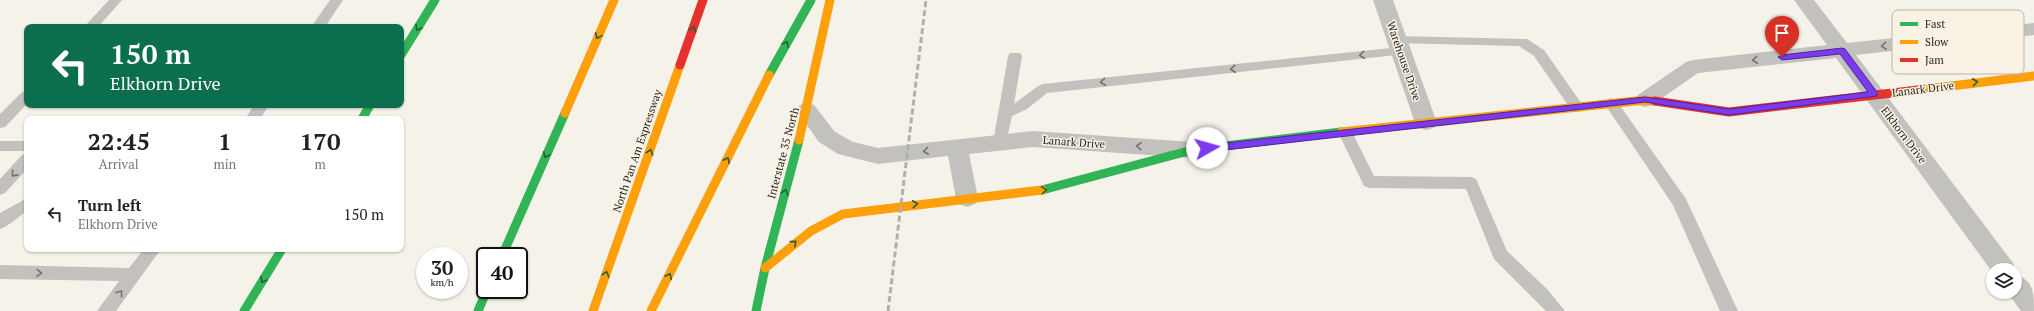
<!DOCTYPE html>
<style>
body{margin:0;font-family:"PT Serif",serif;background:#f6f6f6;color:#222;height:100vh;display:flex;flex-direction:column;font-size:15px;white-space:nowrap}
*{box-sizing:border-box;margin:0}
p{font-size:13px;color:#767676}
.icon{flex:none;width:22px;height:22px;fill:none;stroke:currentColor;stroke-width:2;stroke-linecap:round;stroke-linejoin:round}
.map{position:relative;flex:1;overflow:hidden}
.details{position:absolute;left:24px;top:116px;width:380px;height:136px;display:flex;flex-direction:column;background:#fff;border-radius:8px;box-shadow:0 1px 3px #0004}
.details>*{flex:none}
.banner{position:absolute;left:24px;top:24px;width:380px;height:84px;border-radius:8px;box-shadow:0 1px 3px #0004;background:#0b6e4f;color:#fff;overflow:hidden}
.buttons{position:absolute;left:1986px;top:263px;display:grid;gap:8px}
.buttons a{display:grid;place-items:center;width:36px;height:36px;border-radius:50%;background:#fff;box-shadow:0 1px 3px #0004;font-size:20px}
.speed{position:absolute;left:416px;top:247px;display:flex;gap:8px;font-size:20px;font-weight:700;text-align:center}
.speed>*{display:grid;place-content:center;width:52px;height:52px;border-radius:50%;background:#fff;box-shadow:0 1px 3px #0004;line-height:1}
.speed small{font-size:10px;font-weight:400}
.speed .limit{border:2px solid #111;border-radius:6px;background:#fff;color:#111}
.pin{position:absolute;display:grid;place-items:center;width:34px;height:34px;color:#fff;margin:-41px -17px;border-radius:50% 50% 50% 0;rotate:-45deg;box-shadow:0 0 4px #0007}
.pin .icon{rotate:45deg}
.me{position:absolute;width:44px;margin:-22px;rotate:83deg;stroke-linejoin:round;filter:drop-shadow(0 0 3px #0008)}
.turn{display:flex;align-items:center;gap:14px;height:84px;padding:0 20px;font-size:18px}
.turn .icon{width:52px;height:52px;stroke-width:2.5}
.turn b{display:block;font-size:28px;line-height:34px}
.eta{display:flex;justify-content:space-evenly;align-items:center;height:68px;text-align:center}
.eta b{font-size:24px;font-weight:700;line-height:28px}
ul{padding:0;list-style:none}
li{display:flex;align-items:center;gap:12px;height:60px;padding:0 20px}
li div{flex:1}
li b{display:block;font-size:15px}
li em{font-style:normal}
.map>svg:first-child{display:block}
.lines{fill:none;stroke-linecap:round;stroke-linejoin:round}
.lane{fill:#c2c1be;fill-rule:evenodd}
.street{fill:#c2c1be;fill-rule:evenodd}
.fast{stroke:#30b455;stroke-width:9}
.slow{stroke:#ff9f0a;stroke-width:9}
.jam{stroke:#e5322d;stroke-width:9}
.rail{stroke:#b1b0ad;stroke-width:3;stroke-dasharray:6 3;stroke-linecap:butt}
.oneway{stroke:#2a5e35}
.oneway2{stroke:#74726e}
.route{fill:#7c3aed;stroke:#51269a}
.labels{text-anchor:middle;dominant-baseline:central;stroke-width:3;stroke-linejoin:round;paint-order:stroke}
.street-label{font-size:11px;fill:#26241f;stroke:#faf3e5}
.key{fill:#faf3e5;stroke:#bab5aa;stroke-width:1}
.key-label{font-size:11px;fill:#26241f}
</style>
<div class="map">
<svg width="2034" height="311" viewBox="0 0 2034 311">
<rect width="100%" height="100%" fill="#f5f2ea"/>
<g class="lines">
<!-- lane -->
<g class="lane">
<polygon points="109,0 122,0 98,27 84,27"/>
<polygon points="330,0 343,0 325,27 311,27"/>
<polygon points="1397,36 1527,39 1544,50 1584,107 1582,111 1577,112 1572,111 1534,56 1519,46 1392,43 1390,40 1392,37"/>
<polygon points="1401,47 1406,48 1408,51 1406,54 1047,93 1027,109 1012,116 1005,147 1000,148 995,147 993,143 1008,56 1010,53 1020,53 1022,56 1014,104 1038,86 1043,84"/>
<polygon points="27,90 27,104 5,127 0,128 0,114 22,92"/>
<polygon points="1611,98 1616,100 1686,199 1738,311 1720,311 1673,205 1604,103 1606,100"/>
<polygon points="254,105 269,105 260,119 245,119"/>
<polygon points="1345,127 1350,128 1374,176 1471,177 1476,179 1507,251 1548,290 1565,311 1546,311 1494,259 1466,189 1369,188 1364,186 1338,132 1340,128"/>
<rect x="0" y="141" width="27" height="10"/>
<polygon points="27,154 27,169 5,193 0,195 0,179 22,155"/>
<path d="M 27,198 L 27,211 C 18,217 9,226 0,229 L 0,213 Z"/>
<polygon points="144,249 161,249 116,311 97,311 119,281 0,279 0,265 129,268"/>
</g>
<!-- street -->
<g class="street">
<polygon points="1373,0 1393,0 1437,123 1434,128 1426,130 1418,128 1415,123"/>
<polygon points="1794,0 1814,0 1847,43 2034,23 2034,35 1856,55 2013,263 2016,270 2015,272 2015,270 1993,270 1993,273 1836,58 1698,73 1652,105 1645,107 1638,105 1635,100 1638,95 1686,62 1693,60 1827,45"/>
<polygon points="807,103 814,105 835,132 853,142 878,148 1033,131 1192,142 1200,144 1203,150 1200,156 1192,158 1033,147 969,154 978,198 975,204 967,207 959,204 956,198 948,156 878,164 838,154 819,142 796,110 800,105"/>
<path d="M 2015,274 C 2034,281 2034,293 2034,311 L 2021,311 L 2007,292 L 2015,292 Z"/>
</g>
<!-- fast -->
<g class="fast">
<polyline points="401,55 435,0"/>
<polyline points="769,75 811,0"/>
<polyline points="362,119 370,105"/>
<polyline points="1042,190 1192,150 1341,132"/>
<polyline points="502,256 565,113"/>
<polyline points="244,311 282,249"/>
<polyline points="478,311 487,290"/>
<polyline points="756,311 765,268 799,140"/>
</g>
<!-- slow -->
<g class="slow">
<polyline points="1918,90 2034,76"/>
<polyline points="565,113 614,0"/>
<polyline points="1341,132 1645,100 1655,101"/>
<polyline points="799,140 830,0"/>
<polyline points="765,268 811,231 843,214 1042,190"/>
<polyline points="593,311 680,65"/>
<polyline points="651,311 769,75"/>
</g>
<!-- jam -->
<g class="jam">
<polyline points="680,65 703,0"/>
<polyline points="1655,101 1729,112 1918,90"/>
</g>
<!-- rail -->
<polyline class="rail" points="888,311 926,0"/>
</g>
<!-- one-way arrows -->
<defs><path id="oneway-chevron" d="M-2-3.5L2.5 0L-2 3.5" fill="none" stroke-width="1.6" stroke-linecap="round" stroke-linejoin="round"/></defs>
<g class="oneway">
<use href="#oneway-chevron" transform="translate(418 28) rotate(121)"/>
<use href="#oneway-chevron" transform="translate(693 29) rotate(-71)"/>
<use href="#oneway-chevron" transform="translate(598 36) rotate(114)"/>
<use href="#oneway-chevron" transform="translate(786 44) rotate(-61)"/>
<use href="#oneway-chevron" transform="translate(1975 82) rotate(-7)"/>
<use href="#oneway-chevron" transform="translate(650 152) rotate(-71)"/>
<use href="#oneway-chevron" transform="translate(546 155) rotate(114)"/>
<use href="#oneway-chevron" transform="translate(727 160) rotate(-63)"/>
<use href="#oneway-chevron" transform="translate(1044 190) rotate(-8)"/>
<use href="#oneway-chevron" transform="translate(785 192) rotate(-75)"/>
<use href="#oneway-chevron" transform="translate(915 204) rotate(-6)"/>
<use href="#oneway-chevron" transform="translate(794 243) rotate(-41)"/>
<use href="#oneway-chevron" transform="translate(606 274) rotate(-71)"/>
<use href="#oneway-chevron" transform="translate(669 276) rotate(-63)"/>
<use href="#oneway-chevron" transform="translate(263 280) rotate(121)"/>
</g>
<g class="oneway2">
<use href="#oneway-chevron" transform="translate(1884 46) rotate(174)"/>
<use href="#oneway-chevron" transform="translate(1362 55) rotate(174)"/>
<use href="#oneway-chevron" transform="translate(1755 60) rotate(174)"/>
<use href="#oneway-chevron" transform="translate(1233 69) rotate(174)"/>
<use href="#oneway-chevron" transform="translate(1103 82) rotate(174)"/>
<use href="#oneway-chevron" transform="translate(1139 146) rotate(-176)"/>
<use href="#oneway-chevron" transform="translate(926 151) rotate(174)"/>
<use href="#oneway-chevron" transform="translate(14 174) rotate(132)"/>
<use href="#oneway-chevron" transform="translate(39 273) rotate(1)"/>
<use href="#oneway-chevron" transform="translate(120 293) rotate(-53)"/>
</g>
<!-- route -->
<polygon class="route" points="1842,48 1845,49 1877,92 1877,96 1729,115 1645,102 1207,152 1203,148 1207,145 1645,97 1729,109 1868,92 1840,54 1782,60 1778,57 1782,55"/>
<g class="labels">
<!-- street labels -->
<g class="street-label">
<text transform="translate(1404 61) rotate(71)">Warehouse Drive</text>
<text transform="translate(1923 89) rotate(-7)">Lanark Drive</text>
<text transform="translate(1904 135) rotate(53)">Elkhorn Drive</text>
<text transform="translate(1074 142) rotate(4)">Lanark Drive</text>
<text transform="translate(637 151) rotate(-71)">North Pan Am Expressway</text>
<text transform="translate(783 153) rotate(-75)">Interstate 35 North</text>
</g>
</g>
<!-- legend -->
<rect x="1892" y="10" width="132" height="64" rx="6" class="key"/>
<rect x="1900" y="22" width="18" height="4" fill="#30b455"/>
<rect x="1900" y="40" width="18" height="4" fill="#ff9f0a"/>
<rect x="1900" y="58" width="18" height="4" fill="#e5322d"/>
<g class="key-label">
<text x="1925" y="28">Fast</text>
<text x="1925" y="46">Slow</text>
<text x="1925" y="64">Jam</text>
</g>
</svg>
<div class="buttons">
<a><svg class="icon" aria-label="layers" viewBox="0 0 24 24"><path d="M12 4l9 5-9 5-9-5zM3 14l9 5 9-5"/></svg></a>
</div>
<div class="speed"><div>30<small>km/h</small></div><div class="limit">40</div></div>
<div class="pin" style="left:1782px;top:57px;background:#d93025"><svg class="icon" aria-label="arrive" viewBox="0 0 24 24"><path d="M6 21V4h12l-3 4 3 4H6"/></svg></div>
<svg class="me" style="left:1207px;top:148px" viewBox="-20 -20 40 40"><circle r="19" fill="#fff"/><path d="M0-13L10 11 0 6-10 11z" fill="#7c3aed"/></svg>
<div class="banner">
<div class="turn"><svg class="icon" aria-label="left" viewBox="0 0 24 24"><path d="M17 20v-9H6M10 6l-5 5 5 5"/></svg><div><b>150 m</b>Elkhorn Drive</div></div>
</div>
<section class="details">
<div class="eta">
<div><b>22:45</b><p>Arrival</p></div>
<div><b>1</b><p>min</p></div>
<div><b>170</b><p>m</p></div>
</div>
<ul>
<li><svg class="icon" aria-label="left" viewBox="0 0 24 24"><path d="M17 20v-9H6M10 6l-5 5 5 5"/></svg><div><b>Turn left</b><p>Elkhorn Drive</p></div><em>150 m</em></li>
</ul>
</section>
</div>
